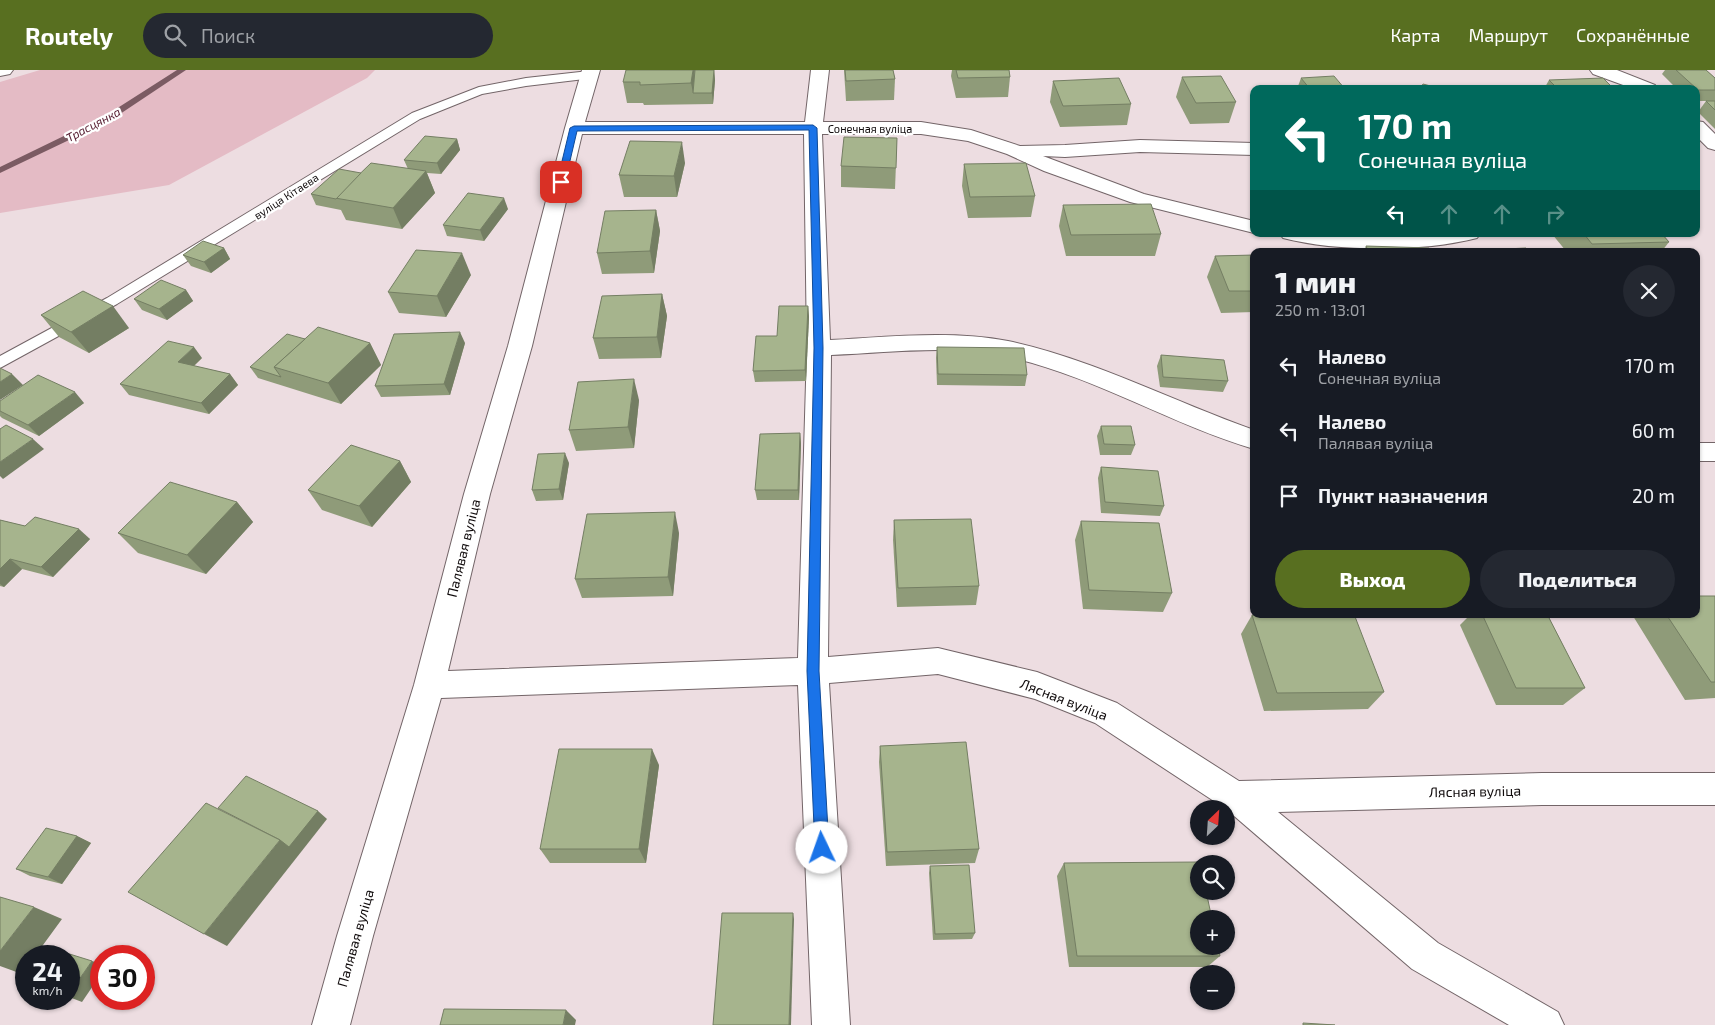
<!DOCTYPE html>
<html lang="ru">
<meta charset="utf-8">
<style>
body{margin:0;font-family:"Exo 2",sans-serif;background:#242831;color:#f1f3f6;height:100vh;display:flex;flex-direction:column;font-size:19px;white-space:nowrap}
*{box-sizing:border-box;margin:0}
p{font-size:16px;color:#9ea1a6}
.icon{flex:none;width:28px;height:28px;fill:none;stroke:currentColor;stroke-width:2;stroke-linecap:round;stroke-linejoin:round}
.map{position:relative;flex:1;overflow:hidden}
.side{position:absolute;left:1250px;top:178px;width:450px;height:370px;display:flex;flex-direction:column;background:#171b24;border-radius:10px;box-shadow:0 1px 4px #0004}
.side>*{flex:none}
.banner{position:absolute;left:1250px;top:15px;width:450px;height:152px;border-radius:10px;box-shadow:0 1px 4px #0004;background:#00695c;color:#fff;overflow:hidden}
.needle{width:32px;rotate:25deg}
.buttons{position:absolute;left:1190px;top:730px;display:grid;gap:10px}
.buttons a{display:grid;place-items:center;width:45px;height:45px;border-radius:50%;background:#171b24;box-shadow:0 1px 4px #0004;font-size:25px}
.speed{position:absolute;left:15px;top:875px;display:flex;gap:10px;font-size:25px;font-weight:700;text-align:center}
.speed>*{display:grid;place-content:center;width:65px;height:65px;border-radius:50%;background:#171b24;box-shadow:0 1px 4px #0004;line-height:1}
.speed small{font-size:12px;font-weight:400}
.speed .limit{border:8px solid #d22;background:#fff;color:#111}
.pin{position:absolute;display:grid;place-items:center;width:42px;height:42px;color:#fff;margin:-21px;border-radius:10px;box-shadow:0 2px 8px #0006}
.me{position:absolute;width:55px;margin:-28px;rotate:357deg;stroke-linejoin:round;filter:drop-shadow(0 0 4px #0008)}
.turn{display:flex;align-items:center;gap:18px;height:105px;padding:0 25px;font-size:22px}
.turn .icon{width:65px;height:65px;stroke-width:2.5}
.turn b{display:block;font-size:35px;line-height:42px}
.lanes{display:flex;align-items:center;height:48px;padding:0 25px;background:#0003;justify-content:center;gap:25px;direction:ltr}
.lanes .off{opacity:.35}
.round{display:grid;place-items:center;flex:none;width:52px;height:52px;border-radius:26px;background:#242831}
.overview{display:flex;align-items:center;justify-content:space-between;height:85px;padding:0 25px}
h1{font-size:30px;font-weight:800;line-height:38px}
.action{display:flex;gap:10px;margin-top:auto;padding:10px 25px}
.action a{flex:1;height:58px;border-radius:30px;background:#586f20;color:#fff;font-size:20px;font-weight:800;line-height:58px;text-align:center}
.action a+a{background:#242831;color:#f1f3f6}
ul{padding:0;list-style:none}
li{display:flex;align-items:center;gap:15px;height:65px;padding:0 25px}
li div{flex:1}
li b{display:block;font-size:19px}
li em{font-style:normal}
header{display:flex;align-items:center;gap:30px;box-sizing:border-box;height:70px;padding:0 25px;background:#586f20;color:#fff}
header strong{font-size:24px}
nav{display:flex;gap:28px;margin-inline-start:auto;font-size:18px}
.search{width:350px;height:45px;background:#242831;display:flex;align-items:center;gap:12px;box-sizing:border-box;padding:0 18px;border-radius:28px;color:#9ea1a6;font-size:19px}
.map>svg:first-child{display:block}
.green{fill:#e4bbc5}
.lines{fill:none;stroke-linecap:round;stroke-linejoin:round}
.stream{fill:#7b5b63;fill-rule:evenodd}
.service-casing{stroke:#736568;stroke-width:2}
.minor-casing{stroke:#736568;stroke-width:2}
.service{fill:#fff;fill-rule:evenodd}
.minor{fill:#fff;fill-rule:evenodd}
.wall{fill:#8f9b79}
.shaded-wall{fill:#747e63}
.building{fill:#a6b48d;stroke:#747e63}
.route{fill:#1a73e8;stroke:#114b97}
.labels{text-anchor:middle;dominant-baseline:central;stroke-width:4.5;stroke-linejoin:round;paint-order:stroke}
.far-street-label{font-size:11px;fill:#110c0d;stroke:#fff}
.far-water-label{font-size:12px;font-style:italic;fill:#551c30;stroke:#fff}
.street-label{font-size:14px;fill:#110c0d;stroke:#fff}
</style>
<header>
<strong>Routely</strong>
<div class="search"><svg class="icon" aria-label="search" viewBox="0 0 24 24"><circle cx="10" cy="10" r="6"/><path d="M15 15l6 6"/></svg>Поиск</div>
<nav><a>Карта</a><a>Маршрут</a><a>Сохранённые</a></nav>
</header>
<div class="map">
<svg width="1715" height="955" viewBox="0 0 1715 955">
<rect width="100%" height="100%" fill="#eddde1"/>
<!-- green -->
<polygon class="green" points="40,0 375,0 367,8 169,115 0,143 0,12"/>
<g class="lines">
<!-- stream -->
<polygon class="stream" points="177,0 186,0 111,50 0,103 0,97 105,46"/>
<!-- service casing -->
<g class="service-casing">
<polygon id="service" points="589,1 593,2 595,5 593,8 526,16 482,24 420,49 117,234 0,298 0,286 107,228 412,43 479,17 526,8"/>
</g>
<!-- minor casing -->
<g class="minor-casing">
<g id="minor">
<polygon points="0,0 13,0 10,4 0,6"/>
<path d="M 582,0 L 600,0 L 585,52 L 805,52 L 811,0 L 829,0 L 823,52 L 921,52 L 971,60 L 1020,76 L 1065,75 L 1140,70 L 1254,73 L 1254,85 L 1140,82 L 1065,87 L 1043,86 L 1144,124 L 1254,151 L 1254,163 L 1130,132 L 1044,101 L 1007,84 L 968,71 L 921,64 L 822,64 L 830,270 C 889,267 950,260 1008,271 C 1093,289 1172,331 1254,360 L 1254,379 C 1170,354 1094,306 1009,287 C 950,274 889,283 831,285 L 828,587 L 938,578 L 1037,602 L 1117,633 L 1239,711 L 1542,703 L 1715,703 L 1715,735 L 1542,735 L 1278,742 L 1438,873 L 1558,942 L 1564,955 L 1509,955 L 1412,899 L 1226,739 L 1095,653 L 1035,629 L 938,604 L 829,613 L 850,955 L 812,955 L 798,615 L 441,628 L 373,866 L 350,955 L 312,955 L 337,866 L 414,615 L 464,424 L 508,276 L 565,58 ZM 582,64 L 804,64 L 807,278 L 798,588 L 448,601 L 490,424 L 532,276 Z"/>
<polygon points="1590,0 1617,0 1655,15 1658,19 1634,19 1593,4"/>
<polygon points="1696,51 1703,52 1715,64 1715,80 1708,78 1696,66"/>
<path d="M 1280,164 L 1480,164 L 1477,168 C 1423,182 1337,182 1283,168 Z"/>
<rect x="1696" y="373" width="19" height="18"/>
</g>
</g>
<!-- service -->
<use href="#service" class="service"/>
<!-- minor -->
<use href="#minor" class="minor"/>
</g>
<!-- wall -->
<g class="wall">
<polygon points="714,0 715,10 713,34 644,35 643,33 627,33 623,12"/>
<polygon points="844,0 893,0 895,9 894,30 846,31"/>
<polygon points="952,0 1009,0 1010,7 1008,27 956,28 951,6"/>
<polygon points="1665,0 1706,0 1715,8 1715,31 1696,31 1696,19 1677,19 1662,4"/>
<polygon points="1182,7 1236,32 1229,53 1190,54 1176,27"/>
<polygon points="1301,8 1345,19 1297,19"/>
<polygon points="1549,10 1614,19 1544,19"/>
<polygon points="1053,11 1131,34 1127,55 1060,57 1050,32"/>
<polygon points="1706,31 1715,31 1715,59 1698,42"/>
<polygon points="897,68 895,119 841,117 841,96"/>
<polygon points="457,69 460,80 441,104 427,103 435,123 402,159 346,150 341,140 316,135 311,124 408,99 404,90"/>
<polygon points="685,93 677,127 624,127 619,105"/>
<polygon points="964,94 1035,126 1031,147 968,148 962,116"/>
<polygon points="1063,135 1161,164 1155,186 1066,186 1059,156"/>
<polygon points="508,139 484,171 447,166 443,155"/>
<polygon points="656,140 660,161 654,203 602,204 597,183"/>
<polygon points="1552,164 1662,164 1669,172 1662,181 1566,181"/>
<polygon points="1366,176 1430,181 1364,181"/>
<polygon points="224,178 230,189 211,203 191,196 183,185"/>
<polygon points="1254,185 1254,242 1221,243 1207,207 1215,186"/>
<polygon points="471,205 446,247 399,243 388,222"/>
<polygon points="186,220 193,231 167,250 142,240 134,229"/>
<polygon points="662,224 667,246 661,288 599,289 593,268"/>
<polygon points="808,236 809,247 806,311 755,312 753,301 777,266"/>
<polygon points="41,245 129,258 89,283 59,267"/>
<polygon points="305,269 370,273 381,295 341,334 258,308 250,297"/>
<polygon points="465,273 450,325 381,327 375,316"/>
<polygon points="937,277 1027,305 1025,316 937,315 936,288"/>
<polygon points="1161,285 1228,311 1223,322 1160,317 1157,296"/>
<polygon points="202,288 194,296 230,304 238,315 209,344 129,325 120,314"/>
<polygon points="639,330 634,378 576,381 569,360"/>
<polygon points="0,331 84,333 39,366 2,348 0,346"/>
<polygon points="1101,356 1135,375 1131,385 1100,385 1097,366"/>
<polygon points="800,363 801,374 799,430 757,430 755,420"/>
<polygon points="400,391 411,412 372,457 322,440 308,420"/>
<polygon points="569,393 563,430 536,431 532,420"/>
<polygon points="1101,397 1164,436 1160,446 1101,443 1098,408"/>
<polygon points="237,432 253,452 206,504 138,483 118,463"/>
<polygon points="0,450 25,456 90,469 53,507 22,499 4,517 0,516"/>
<polygon points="894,450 979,516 976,535 897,537 893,470"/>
<polygon points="1081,451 1172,523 1163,542 1083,539 1075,470"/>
<polygon points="679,463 673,526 582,528 575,509"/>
<polygon points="1715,526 1715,628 1685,630 1633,546 1636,544 1696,544"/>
<polygon points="1471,544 1547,544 1585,618 1563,635 1496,635 1460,555"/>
<polygon points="1252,545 1384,622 1368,639 1264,641 1241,564"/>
<polygon points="880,676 979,779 975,793 886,796 879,692"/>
<polygon points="659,695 646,793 550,793 540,779"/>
<polygon points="77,766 91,773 62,814 30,806 16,799"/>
<polygon points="1064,793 1220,886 1207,897 1069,897 1057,806"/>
<polygon points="930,796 975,863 972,869 933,870 929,803"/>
</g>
<!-- shaded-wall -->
<g class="shaded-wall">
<polygon points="693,0 695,0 693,23 691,13"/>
<polygon points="714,0 715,10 713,34 712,23"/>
<polygon points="457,69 460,80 441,104 437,93"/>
<polygon points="682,72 685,93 677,127 674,106"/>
<polygon points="426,101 435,123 402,159 393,138"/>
<polygon points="504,128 508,139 484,171 480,160"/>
<polygon points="656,140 660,161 654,203 650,181"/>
<polygon points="224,178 230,189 211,203 204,192"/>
<polygon points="462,183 471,205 446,247 437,226"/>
<polygon points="186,220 193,231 167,250 159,239"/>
<polygon points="662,224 667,246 661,288 657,267"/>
<polygon points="113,236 129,258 89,283 71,262"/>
<polygon points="808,236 809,247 806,311 805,300"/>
<polygon points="460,262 465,273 450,325 444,314"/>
<polygon points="370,273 381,295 341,334 328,313"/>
<polygon points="194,277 202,288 186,303 178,292"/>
<polygon points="12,304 23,315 0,330 0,312"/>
<polygon points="230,304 238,315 209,344 201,333"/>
<polygon points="634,309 639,330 634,378 628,357"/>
<polygon points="75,322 84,333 39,366 28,355"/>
<polygon points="800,363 801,374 799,430 798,420"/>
<polygon points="33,369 44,379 3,409 0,406 0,392"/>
<polygon points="565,383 569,393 563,430 559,419"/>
<polygon points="400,391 411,412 372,457 359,436"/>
<polygon points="237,432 253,452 206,504 187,485"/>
<polygon points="675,442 679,463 673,526 668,507"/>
<polygon points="79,459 90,469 53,507 41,497"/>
<polygon points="10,489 22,499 4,517 0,514 0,499"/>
<polygon points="652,679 659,695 646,793 639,779"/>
<polygon points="318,741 327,749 227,876 204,864 280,770"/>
<polygon points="77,766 91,773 62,814 48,807"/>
<polygon points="34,837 62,849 35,886 26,886 26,898 22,904 0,896 0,881"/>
<polygon points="793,843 794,849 791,955 789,955"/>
<polygon points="92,891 101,894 101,904 82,932 69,927 69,924"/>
<polygon points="566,940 576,950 575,955 563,955"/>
</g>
<!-- building -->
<g class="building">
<polygon points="626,0 693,0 691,13 640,15 640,12 623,12"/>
<polygon points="695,0 714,0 712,23 693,23"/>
<polygon points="845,0 893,0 895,9 846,11"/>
<polygon points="956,0 1009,0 1010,7 958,8"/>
<polygon points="1676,0 1706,0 1715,8 1715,20 1698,20"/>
<polygon points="1221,6 1236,32 1196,33 1182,7"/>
<polygon points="1334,6 1345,19 1310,19 1301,8"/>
<polygon points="1119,8 1131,34 1063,36 1053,11"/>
<polygon points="1603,8 1614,19 1558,19 1549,10"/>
<polygon points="1423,14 1442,19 1420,19"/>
<polygon points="1706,31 1715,31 1715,40"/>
<polygon points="425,66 457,69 437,93 404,90"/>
<polygon points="844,67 897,68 896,98 841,96"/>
<polygon points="630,71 682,72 674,106 619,105"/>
<polygon points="371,93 426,101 393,138 335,128"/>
<polygon points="1026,93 1035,126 970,127 964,94"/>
<polygon points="339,99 361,103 336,129 311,124"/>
<polygon points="468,123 504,128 480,160 443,155"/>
<polygon points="1151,134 1161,164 1071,165 1063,135"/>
<polygon points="656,140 650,181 597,183 605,141"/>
<polygon points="1584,164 1662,164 1669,172 1592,174"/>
<polygon points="203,171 224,178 204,192 183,185"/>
<polygon points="1366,176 1429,178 1430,181 1368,181"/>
<polygon points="1526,178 1528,181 1486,181 1486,180"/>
<polygon points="416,180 462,183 437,226 388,222"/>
<polygon points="1254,185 1254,221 1229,221 1215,186"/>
<polygon points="161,210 186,220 159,239 134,229"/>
<polygon points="83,221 113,236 71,262 41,245"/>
<polygon points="662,224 657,267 593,268 602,226"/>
<polygon points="779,236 808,236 805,300 753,301 756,266 777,266"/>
<polygon points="318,257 370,273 328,313 274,297"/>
<polygon points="460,262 444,314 375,316 394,264"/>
<polygon points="287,264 305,269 274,297 281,307 250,297"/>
<polygon points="168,271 194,277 178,292 230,304 201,333 120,314"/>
<polygon points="937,277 1024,278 1027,305 938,304"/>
<polygon points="1161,285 1224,290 1228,311 1163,307"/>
<polygon points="0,298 12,304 0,312"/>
<polygon points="38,305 75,322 28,355 0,341 0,331"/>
<polygon points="634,309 628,357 569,360 578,312"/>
<polygon points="6,355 33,369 0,392 0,359"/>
<polygon points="1101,356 1131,356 1135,375 1104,374"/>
<polygon points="800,363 798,420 755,420 760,364"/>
<polygon points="351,375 400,391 359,436 308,420"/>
<polygon points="565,383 559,419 532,420 538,384"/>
<polygon points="1101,397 1158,401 1164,436 1105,432"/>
<polygon points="170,412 237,432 187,485 118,463"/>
<polygon points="675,442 668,507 575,509 587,444"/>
<polygon points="35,447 79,459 41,497 10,489 0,499 0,450 25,456"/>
<polygon points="971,449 979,516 898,518 894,450"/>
<polygon points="1081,451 1159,453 1172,523 1089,520"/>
<polygon points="1696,526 1715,526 1715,612 1711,612 1666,544 1696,544"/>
<polygon points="1354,544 1384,622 1277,623 1252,545"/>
<polygon points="1482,544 1547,544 1585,618 1516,618"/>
<polygon points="966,672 979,779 887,782 880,676"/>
<polygon points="559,679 652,679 639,779 540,779"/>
<polygon points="246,706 318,741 289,777 280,770 218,738"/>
<polygon points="206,733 280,770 204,864 128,822"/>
<polygon points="46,758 77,766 48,807 16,799"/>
<polygon points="1199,792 1200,794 1199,794 1199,821 1206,821 1212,849 1199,849 1199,876 1218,876 1220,886 1077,886 1064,793"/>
<polygon points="969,795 975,863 935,864 930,796"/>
<polygon points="0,827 34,837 0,881"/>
<polygon points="722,843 793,843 789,955 713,955"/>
<polygon points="47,877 92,891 69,924 69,886 40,886"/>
<polygon points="26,905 26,914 21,913"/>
<polygon points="444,939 566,940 563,955 440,955"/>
<polygon points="1303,953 1335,955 1303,955"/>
</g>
<!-- route -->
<polygon class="route" points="813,55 817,58 823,278 819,601 829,778 827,783 822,785 817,783 815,778 807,601 814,278 809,60 577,61 565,112 561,114 557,112 570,58 574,56"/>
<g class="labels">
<!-- far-street labels -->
<g class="far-street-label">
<text x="870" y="58">Сонечная вуліца</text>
<text transform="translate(286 126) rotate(-33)">вуліца Кітаева</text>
</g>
<!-- far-water labels -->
<g class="far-water-label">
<text transform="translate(93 54) rotate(-28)">Трасцянка</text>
</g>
<!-- street labels -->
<g class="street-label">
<text transform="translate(463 478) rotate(-76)">Палявая вуліца</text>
<text transform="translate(1064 629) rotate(21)">Лясная вуліца</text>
<text transform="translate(1475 721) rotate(-1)">Лясная вуліца</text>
<text transform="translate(355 868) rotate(-74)">Палявая вуліца</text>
</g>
</g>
</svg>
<div class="buttons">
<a><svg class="needle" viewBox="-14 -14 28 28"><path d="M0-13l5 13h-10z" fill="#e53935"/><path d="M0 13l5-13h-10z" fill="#9ea1a6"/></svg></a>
<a><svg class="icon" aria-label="search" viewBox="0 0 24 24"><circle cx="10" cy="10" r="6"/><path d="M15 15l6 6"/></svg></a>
<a>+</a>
<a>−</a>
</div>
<div class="speed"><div>24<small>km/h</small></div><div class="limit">30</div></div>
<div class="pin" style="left:561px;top:112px;background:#d93025"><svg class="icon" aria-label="arrive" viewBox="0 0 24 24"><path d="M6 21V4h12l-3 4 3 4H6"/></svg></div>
<svg class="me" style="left:822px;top:778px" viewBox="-20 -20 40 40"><circle r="19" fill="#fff"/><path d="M0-13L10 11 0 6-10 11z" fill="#1a73e8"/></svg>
<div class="banner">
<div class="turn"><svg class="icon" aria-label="left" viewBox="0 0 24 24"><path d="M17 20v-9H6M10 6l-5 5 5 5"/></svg><div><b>170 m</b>Сонечная вуліца</div></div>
<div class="lanes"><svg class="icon" aria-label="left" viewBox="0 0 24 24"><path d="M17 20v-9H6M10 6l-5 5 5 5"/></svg><svg class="icon off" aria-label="ahead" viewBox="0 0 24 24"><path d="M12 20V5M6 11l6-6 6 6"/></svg><svg class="icon off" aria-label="ahead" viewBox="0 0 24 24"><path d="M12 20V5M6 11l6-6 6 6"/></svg><svg class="icon off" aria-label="right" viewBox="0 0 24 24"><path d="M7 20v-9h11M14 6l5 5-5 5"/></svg></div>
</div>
<section class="side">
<div class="overview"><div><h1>1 мин</h1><p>250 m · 13:01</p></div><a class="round"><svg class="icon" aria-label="close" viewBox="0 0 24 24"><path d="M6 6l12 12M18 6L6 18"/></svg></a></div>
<ul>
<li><svg class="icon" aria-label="left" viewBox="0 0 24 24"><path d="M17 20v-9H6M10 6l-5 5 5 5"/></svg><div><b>Налево</b><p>Сонечная вуліца</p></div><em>170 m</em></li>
<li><svg class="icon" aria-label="left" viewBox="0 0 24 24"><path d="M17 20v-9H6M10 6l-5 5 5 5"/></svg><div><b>Налево</b><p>Палявая вуліца</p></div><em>60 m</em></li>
<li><svg class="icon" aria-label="arrive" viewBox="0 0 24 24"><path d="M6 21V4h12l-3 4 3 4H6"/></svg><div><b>Пункт назначения</b></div><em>20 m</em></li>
</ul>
<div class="action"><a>Выход</a><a>Поделиться</a></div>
</section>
</div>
